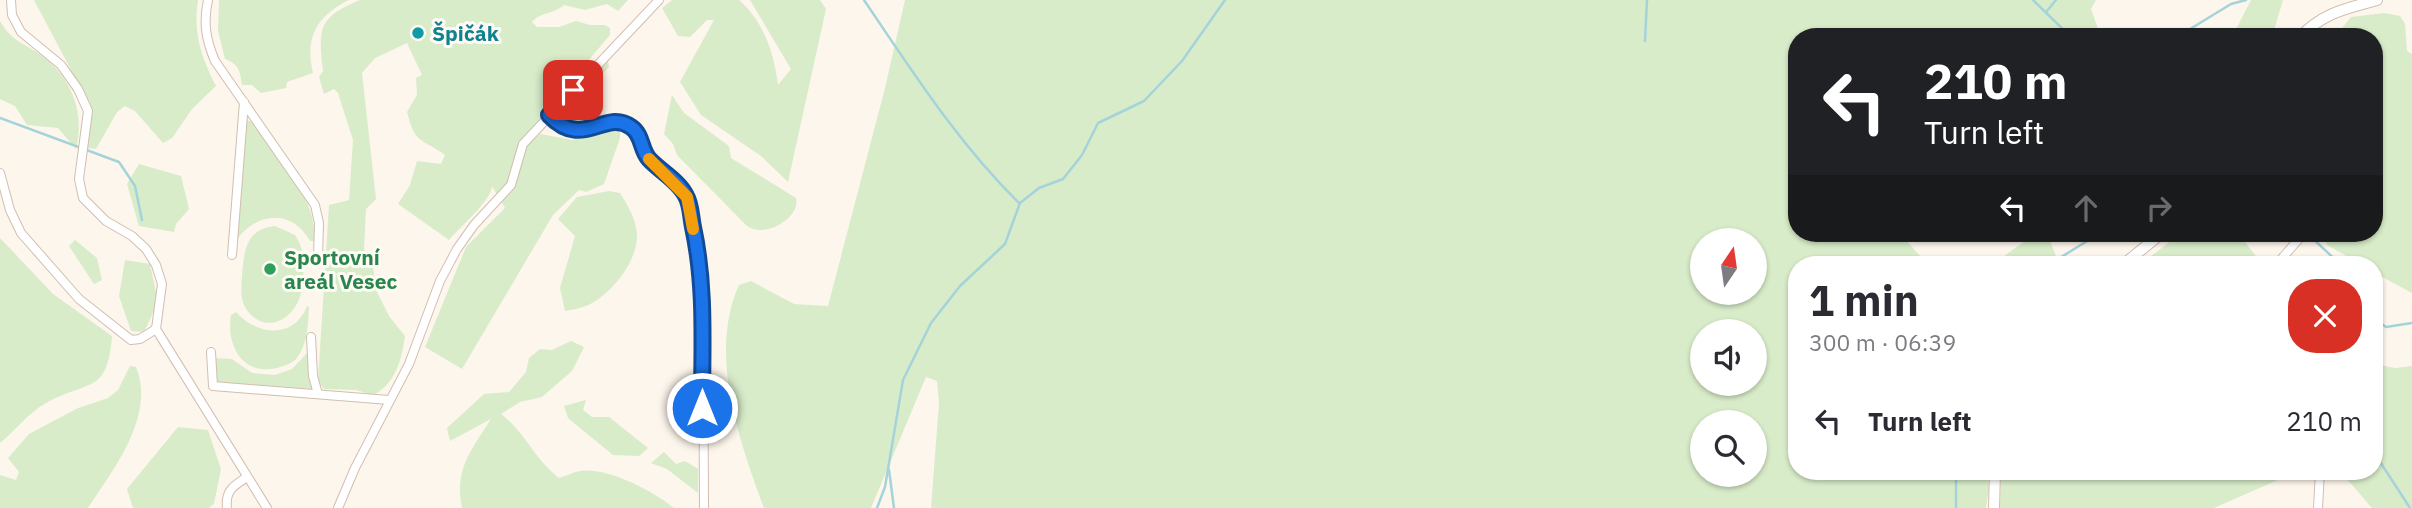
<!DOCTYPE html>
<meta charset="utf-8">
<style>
body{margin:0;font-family:"IBM Plex Sans",sans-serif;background:#f7f7f7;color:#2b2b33;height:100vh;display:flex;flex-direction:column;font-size:26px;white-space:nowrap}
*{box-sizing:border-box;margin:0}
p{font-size:23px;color:#7c7c81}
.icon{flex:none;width:38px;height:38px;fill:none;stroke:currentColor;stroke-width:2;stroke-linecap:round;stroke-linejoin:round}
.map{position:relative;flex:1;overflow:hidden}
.details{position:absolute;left:1788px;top:256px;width:595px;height:224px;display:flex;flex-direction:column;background:#fff;border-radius:28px;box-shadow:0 2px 5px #0004}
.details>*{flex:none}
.guide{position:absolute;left:1788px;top:28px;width:595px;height:214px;border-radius:28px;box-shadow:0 2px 5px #0004;background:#202124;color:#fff;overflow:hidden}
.needle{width:46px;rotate:13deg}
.buttons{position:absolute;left:1690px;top:228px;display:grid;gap:14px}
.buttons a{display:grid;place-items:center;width:77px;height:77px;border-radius:50%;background:#fff;box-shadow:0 2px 5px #0004;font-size:35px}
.pin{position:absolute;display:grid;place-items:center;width:60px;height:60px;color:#fff;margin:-30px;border-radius:14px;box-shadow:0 4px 10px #0006}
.me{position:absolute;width:77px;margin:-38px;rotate:0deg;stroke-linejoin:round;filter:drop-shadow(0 0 5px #0008)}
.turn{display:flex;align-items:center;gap:24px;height:147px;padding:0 21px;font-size:32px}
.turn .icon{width:91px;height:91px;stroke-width:2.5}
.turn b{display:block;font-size:49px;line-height:60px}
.lanes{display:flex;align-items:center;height:66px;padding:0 21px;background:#0003;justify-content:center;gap:35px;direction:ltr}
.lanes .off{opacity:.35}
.round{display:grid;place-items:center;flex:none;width:74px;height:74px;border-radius:28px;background:#f7f7f7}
.head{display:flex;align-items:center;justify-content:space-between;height:119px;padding:0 21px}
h1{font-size:42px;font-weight:700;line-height:52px}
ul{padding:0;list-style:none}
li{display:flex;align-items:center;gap:21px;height:91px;padding:0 21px}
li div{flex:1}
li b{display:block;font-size:26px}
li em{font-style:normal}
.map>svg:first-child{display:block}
.green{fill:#d8ecc9;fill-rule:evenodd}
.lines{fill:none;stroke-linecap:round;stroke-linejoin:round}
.stream{stroke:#a5d3da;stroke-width:2.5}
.minor-casing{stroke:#d1beb0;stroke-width:10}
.tertiary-casing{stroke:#d1beb0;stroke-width:12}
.minor{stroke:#fff;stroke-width:8}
.tertiary{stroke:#fff;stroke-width:10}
.route-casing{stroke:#114b97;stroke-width:18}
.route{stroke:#1a73e8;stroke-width:12}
.slow{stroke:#f59e0b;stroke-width:12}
.culture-dot{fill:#0f9aa8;stroke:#fffaf3;stroke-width:2.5}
.leisure-dot{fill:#2e9e5b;stroke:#fffaf3;stroke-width:2.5}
.labels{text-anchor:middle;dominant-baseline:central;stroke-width:6;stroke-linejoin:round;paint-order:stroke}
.culture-label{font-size:21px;font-weight:bold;fill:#0d838f;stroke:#fffaf3;text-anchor:start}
.leisure-label{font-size:21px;font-weight:bold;fill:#27864d;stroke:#fffaf3;text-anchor:start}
</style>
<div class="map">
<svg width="2412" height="508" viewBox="0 0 2412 508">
<rect width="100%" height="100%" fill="#fdf6ec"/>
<!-- green -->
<g class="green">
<path d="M 34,0 L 198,0 C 193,32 201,57 216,86 L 192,109 L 172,138 L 163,143 L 135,111 L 125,106 L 117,112 L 96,149 L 87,148 L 91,118 L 88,102 Z"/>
<path d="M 219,0 L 349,0 C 318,15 304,37 313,73 L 287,82 L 286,88 L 261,93 L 252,85 L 242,85 C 240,71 239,64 225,59 L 218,31 Z"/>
<path d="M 360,0 L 628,0 L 618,11 L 607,4 L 585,10 L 564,5 C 554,14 540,12 532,22 L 537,27 L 559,27 L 576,21 L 590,25 L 605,25 L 610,28 L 610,35 L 581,69 L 589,81 L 608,60 L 609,67 L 561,119 L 549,111 L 527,134 L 531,142 L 540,134 L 573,140 L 612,128 L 620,132 L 620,138 L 604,184 L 586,192 L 579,190 L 553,215 L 462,369 L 425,347 L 466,247 L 505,208 L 492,186 C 492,200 459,228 449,240 L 398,204 L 410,185 L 417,161 L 441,164 L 445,155 C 422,138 415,145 407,112 L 417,95 L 416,78 L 422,75 L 407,43 L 375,58 L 362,73 L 376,199 L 366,209 L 364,249 L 372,261 L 377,292 L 389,316 L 405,336 C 402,359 395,385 373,395 L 356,390 L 324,389 L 318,381 L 329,205 L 349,200 L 353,140 L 338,93 L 334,89 L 324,94 L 319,77 L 323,71 C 318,29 318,17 360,0 Z"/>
<path d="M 672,0 L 739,0 C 764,22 774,53 778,85 L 791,69 L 750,0 L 820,0 L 826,9 L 788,182 L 761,156 L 701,115 L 680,82 L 714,20 L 707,20 L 690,37 L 678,36 L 662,8 Z"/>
<path d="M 905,0 L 2096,0 L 2091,9 L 2101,37 L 1797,37 L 1797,233 L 1898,233 L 1890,241 L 1900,233 L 1927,264 L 1797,264 L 1797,471 L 1987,471 L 1989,488 L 1986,508 L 931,508 L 939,403 L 937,381 L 926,377 L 871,508 L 764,508 C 739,440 708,354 739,285 L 751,281 L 794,304 L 828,306 L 885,88 ZM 1703,240 L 1755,240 L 1755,292 L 1703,292 ZM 1703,331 L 1755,331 L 1755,383 L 1703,383 ZM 1703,422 L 1755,422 L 1755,474 L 1703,474 Z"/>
<polygon points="2251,0 2283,0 2272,37 2232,37"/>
<polygon points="2384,13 2400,16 2405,24 2407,51 2412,54 2412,293 2375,273 2375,264 2361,264 2327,245 2322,233 2375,233 2375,37 2335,37 2351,17"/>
<path d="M 0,21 C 12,43 28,44 46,59 C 73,81 85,116 76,149 L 58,128 L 27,125 L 15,106 L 0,99 Z"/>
<path d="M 672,95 L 684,113 L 729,146 L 731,158 L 796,198 C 801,218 763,240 746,225 L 677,155 L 673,144 L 664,134 Z"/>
<path d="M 246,120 L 253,122 C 276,155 319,199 314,241 L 310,241 C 293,210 259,211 238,238 L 236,238 Z"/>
<polygon points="139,164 181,176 189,209 176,224 174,232 139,226 127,184"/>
<path d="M 609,191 L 620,193 C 627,204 634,216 636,228 C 643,256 611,296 586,306 C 580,308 572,310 565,311 L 560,288 L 575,236 L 558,219 L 577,197 Z"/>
<path d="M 275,226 L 295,235 C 306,250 304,270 302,287 C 299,317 267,338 246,309 C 240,299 241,288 242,277 C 244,252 245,229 275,226 Z"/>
<polygon points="2036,233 2047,233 2056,256 2049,264 1993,264"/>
<polygon points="2181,233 2233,233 2242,238 2262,264 2141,264"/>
<path d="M 0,238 L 53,294 L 112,336 C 107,395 90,379 46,403 C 28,413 16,430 0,443 Z"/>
<polygon points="75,240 97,258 102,280 94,284 69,246"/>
<polygon points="125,260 150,264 158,302 144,332 131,331 119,296"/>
<path d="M 307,306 L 309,307 C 308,324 308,345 296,359 C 291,364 284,366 277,368 C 242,376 226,345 231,315 L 236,312 C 256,335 294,340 307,306 Z"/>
<path d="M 571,341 L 584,347 L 572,371 L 542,397 L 520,402 L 501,414 C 524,431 535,460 559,478 C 566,476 573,472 580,471 C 608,467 653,491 674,508 L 462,508 C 454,469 471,451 491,419 L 450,441 L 447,428 L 484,394 L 509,392 L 526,372 L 529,358 L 540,349 L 552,350 Z"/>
<polygon points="308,352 313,389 215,382 214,358 232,359 252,373 275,375 292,369"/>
<polygon points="2375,364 2395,368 2412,366 2412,508 2372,508 2340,471 2375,471"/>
<path d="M 130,366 L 136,367 C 156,416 113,470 88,508 L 0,508 L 0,475 L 16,480 L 19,472 L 8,458 L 29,434 L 78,408 L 108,398 L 118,390 Z"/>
<polygon points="586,400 583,410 592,417 609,417 648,448 639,456 613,455 568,418 564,406"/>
<polygon points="178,427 208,430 221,469 214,504 209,508 133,508 127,489"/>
<polygon points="664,452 676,464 685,461 698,469 698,493 667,469 651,463"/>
<polygon points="2001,471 2298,471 2214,508 2000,508"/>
</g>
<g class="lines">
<!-- stream -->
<g class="stream">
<path d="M 864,0 C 912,71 958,143 1019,203"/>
<polyline points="2033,0 2071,37"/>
<polyline points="2047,11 2056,0"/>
<polyline points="2177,37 2231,4 2246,0"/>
<polyline points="1645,41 1647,0"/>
<polyline points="0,118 119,162 135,186 142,220"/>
<polyline points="2311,237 2340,264"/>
<polyline points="2050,264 2100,233"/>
<polyline points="2375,319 2386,327 2412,323"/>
<polyline points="2375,454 2410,508"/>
<polyline points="889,470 894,508"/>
<polyline points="1956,471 1956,508"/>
<polyline points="877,508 885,487 903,380 931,323 960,286 1005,244 1020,203 1039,188 1063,179 1082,155 1098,123 1144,101 1182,61 1225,0"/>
</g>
<!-- minor casing -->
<g class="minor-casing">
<g id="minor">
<polyline points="11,0 12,15 21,32 61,65 78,89 88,111 79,179 83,198 106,221 132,236 146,249 156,265 162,284 156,329 267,508"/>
<path d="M 208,0 C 203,23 206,40 215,61 L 315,205 L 319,223 L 318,257"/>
<polyline points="549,115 572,131 593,129 612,121 629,125 638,132 647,157 687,197 699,256 703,296 704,508"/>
<polyline points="0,173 10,210 21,233 79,299 131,340 140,339 156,329"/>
<polyline points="1934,236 1942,233"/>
<polyline points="232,255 244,102"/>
<polyline points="2277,264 2304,233"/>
<polyline points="311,337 313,376 318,394"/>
<polyline points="211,352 213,386 389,400"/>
<path d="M 227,508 C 225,491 233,486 247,477"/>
<polyline points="338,508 355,468 409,364 440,281 457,249 474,225 511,185 523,144 659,0"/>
<polyline points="2318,508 2320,471"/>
</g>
</g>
<!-- tertiary casing -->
<g class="tertiary-casing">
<g id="tertiary">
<path d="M 2300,37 C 2324,12 2346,9 2377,0"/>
<polyline points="2124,264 2162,233"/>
<polyline points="1994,508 1995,471"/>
</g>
</g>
<!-- minor -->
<use href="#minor" class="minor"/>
<!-- tertiary -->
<use href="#tertiary" class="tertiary"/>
</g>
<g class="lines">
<!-- route casing -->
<g class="route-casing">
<path id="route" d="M 573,90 L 549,115 C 583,151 605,108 631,127 C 643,135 640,149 649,159 C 660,171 679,181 686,196 C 691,204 691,218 693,227 C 706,287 702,347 702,408"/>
</g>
<!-- route -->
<use href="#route" class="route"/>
<!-- slow -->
<polyline class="slow" points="649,159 687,197 693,229"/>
</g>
<!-- markers -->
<circle class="culture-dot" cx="418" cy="33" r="7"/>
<circle class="leisure-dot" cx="270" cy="269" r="7"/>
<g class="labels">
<!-- culture labels -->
<g class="culture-label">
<text x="432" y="33">Špičák</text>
</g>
<!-- leisure labels -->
<g class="leisure-label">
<text x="284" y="257">Sportovní<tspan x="284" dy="24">areál Vesec</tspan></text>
</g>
</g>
</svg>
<div class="buttons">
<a><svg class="needle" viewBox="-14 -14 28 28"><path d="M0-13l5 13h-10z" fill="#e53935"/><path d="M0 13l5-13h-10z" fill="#7c7c81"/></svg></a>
<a><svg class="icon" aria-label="sound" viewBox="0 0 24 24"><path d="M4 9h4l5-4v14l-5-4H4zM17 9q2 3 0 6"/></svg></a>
<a><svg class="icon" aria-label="search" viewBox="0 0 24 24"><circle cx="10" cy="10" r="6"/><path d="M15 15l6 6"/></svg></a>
</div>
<div class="pin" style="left:573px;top:90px;background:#d93025"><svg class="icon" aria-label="arrive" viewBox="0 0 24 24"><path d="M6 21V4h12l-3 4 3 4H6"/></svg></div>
<svg class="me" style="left:702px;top:408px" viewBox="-20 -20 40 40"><circle r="17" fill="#1a73e8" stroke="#fff" stroke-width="3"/><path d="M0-11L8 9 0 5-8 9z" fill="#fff"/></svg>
<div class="guide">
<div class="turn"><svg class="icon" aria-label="left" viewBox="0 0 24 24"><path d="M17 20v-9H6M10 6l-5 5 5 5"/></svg><div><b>210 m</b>Turn left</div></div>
<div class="lanes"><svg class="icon" aria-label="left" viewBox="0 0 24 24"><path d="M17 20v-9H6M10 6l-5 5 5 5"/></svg><svg class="icon off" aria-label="ahead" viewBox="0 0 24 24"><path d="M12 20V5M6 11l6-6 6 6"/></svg><svg class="icon off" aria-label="right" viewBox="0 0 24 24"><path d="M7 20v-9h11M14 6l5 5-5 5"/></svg></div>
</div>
<section class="details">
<div class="head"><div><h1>1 min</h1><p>300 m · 06:39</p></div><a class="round" style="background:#d93025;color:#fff"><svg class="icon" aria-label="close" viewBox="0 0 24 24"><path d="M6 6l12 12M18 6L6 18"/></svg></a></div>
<ul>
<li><svg class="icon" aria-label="left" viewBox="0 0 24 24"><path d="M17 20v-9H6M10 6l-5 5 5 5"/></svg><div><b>Turn left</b></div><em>210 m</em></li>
</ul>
</section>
</div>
